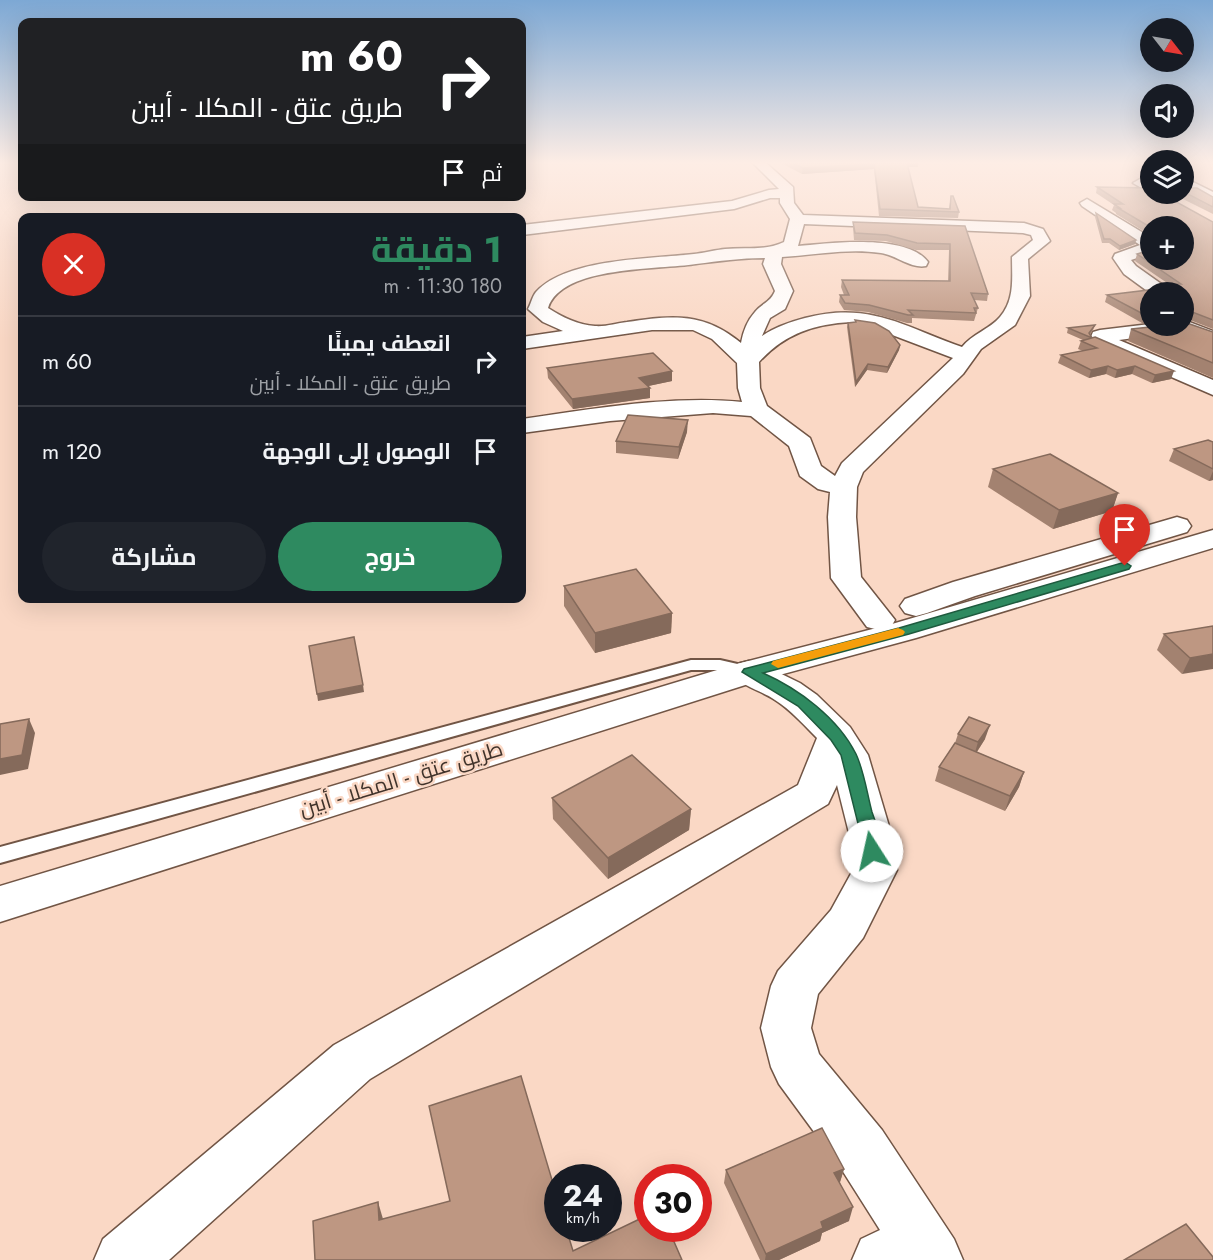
<!DOCTYPE html>
<html lang="ar">
<meta charset="utf-8">
<style>
body{margin:0;font-family:Jost,Cairo,sans-serif;background:#20242c;color:#f1f3f6;direction:rtl;height:100vh;display:flex;flex-direction:column;font-size:22px;white-space:nowrap}
*{box-sizing:border-box;margin:0}
p{font-size:20px;color:#9ea1a6}
.icon{flex:none;width:33px;height:33px;fill:none;stroke:currentColor;stroke-width:2;stroke-linecap:round;stroke-linejoin:round}
.map{position:relative;flex:1;overflow:hidden;direction:ltr}
.details{position:absolute;left:18px;top:213px;width:508px;height:390px;display:flex;flex-direction:column;background:#171b24;border-radius:12px;box-shadow:0 6px 24px #0002;direction:rtl}
.details>*{flex:none}
.top-card{position:absolute;left:18px;top:18px;width:508px;height:183px;border-radius:12px;box-shadow:0 6px 24px #0002;direction:rtl;background:#202124;color:#fff;overflow:hidden}
.needle{width:39px;rotate:121deg}
.tools{position:absolute;left:1140px;top:18px;display:grid;gap:12px}
.tools a{display:grid;place-items:center;width:54px;height:54px;border-radius:50%;background:#171b24;box-shadow:0 6px 24px #0002;font-size:30px}
.speed{position:absolute;left:544px;top:1164px;display:flex;gap:12px;font-size:30px;font-weight:700;text-align:center}
.speed>*{display:grid;place-content:center;width:78px;height:78px;border-radius:50%;background:#171b24;box-shadow:0 6px 24px #0002;line-height:1}
.speed small{font-size:15px;font-weight:400}
.speed .limit{border:9px solid #d22;background:#fff;color:#111}
.pin{position:absolute;display:grid;place-items:center;width:51px;height:51px;color:#fff;margin:-62px -26px;border-radius:50% 50% 50% 0;rotate:-45deg;box-shadow:0 0 6px #0007}
.pin .icon{rotate:45deg}
.me{position:absolute;width:66px;margin:-33px;rotate:350deg;stroke-linejoin:round;filter:drop-shadow(0 0 4px #0008)}
.turn{display:flex;align-items:center;gap:21px;height:126px;padding:0 24px;font-size:27px}
.turn .icon{width:78px;height:78px;stroke-width:2.5}
.turn b{display:block;font-size:42px;line-height:51px}
.then{display:flex;align-items:center;height:57px;padding:0 24px;background:#0003;gap:12px;font-size:22px}
.round{display:grid;place-items:center;flex:none;width:63px;height:63px;border-radius:32px;background:#20242c}
.overview{display:flex;align-items:center;justify-content:space-between;height:102px;padding:0 24px}
h1{font-size:36px;font-weight:700;line-height:45px;color:#2e8a60}
.action{display:flex;gap:12px;margin-top:auto;padding:12px 24px}
.action a{flex:1;height:69px;border-radius:36px;background:#2e8a60;color:#fff;font-size:24px;font-weight:700;line-height:69px;text-align:center}
.action a+a{background:#20242c;color:#f1f3f6}
ul{padding:0;list-style:none}
li{display:flex;align-items:center;gap:18px;height:90px;padding:0 24px;border-top:2px solid #363941}
li div{flex:1}
li b{display:block;font-size:22px}
li em{font-style:normal}
.map>svg:first-child{display:block}
.lines{fill:none;stroke-linecap:round;stroke-linejoin:round}
.lane-casing{stroke:#715545;stroke-width:4}
.street-casing{stroke:#715545;stroke-width:3}
.primary-casing{stroke:#715545;stroke-width:3}
.lane{fill:#fff;fill-rule:evenodd}
.street{fill:#fff;fill-rule:evenodd}
.primary{fill:#fff;fill-rule:evenodd}
.wall{fill:#a38270}
.shaded-wall{fill:#856a5b}
.building{fill:#be9782;stroke:#856a5b;stroke-width:1.5}
.route{fill:#2e8a60;stroke:#1e5a3e;stroke-width:1.5}
.slow{fill:#f59e0b}
.labels{text-anchor:middle;dominant-baseline:central;stroke-width:5;stroke-linejoin:round;paint-order:stroke}
.street-label{font-size:21px;fill:#40332b;stroke:#fad8c5}
</style>
<div class="map">
<svg width="1213" height="1260" viewBox="0 0 1213 1260">
<rect width="100%" height="100%" fill="#fad8c5"/>
<g class="lines">
<!-- lane casing -->
<g class="lane-casing">
<polygon id="lane" points="691,660 720,660 755,668 758,672 755,676 749,678 720,670 691,670 0,863 0,847"/>
</g>
<!-- street casing -->
<g class="street-casing">
<g id="street">
<path d="M 753,163 L 766,163 L 793,187 L 794,203 L 803,215 L 1024,223 L 1043,229 L 1050,241 L 1028,259 L 1030,296 L 1015,325 L 981,349 L 963,374 L 863,472 L 857,487 L 856,517 L 861,577 L 895,620 L 891,627 L 879,630 L 867,627 L 831,578 L 828,517 L 830,492 L 818,489 L 800,476 L 789,446 L 751,416 L 713,413 L 610,421 L 522,433 L 522,419 C 594,409 670,395 742,402 L 738,388 L 737,363 L 712,339 L 693,330 L 652,330 L 522,349 L 522,337 L 563,331 L 543,322 L 528,309 C 531,304 532,297 536,292 C 567,258 651,259 694,254 C 704,253 715,250 725,249 C 746,247 765,251 784,242 L 790,219 L 780,203 L 780,198 L 770,198 L 734,209 L 522,235 L 522,225 L 732,201 L 769,190 L 779,189 ZM 804,224 L 1023,233 L 1031,235 L 1033,240 L 1012,257 C 1012,278 1015,300 1000,317 C 990,329 972,334 962,347 C 903,326 869,301 805,318 C 790,322 775,327 762,336 L 770,318 L 785,309 L 793,291 L 781,264 L 782,257 C 815,255 848,248 881,253 C 896,255 911,269 926,266 L 928,262 C 907,233 829,243 798,246 ZM 765,258 L 763,264 L 775,291 C 770,303 762,303 755,312 C 747,321 743,332 741,343 C 704,312 673,315 627,322 C 617,323 605,327 595,326 C 578,325 562,317 548,308 C 562,265 660,270 696,264 C 720,261 741,258 765,258 ZM 851,322 L 875,326 L 887,333 L 953,358 L 842,463 L 835,476 L 821,466 L 810,438 L 767,406 L 760,388 L 759,362 C 784,334 814,324 851,322 Z"/>
<polygon points="1140,179 1150,184 1150,193 1133,183"/>
<polygon points="1184,181 1191,181 1213,192 1213,202 1184,188"/>
<polygon points="1087,199 1150,237 1150,254 1131,260 1136,266 1167,288 1170,292 1150,293 1124,274 1113,258 1115,254 1140,245 1082,206 1080,203"/>
<polygon points="1184,320 1213,331 1213,344 1181,332 1119,340 1213,380 1213,395 1093,343 1090,339 1093,332 1100,330 1150,324 1184,326"/>
<path d="M 749,661 L 761,664 L 800,683 L 817,695 L 850,727 L 868,755 L 891,833 L 897,870 L 863,938 L 818,994 L 811,1028 L 819,1054 L 882,1130 L 954,1239 L 963,1260 L 852,1260 L 861,1239 L 880,1230 L 842,1170 L 779,1084 L 771,1067 L 761,1028 L 771,986 L 778,971 L 831,910 L 853,870 L 849,833 L 837,785 L 828,804 L 370,1079 L 169,1260 L 94,1260 L 103,1239 L 334,1045 L 798,785 L 817,738 C 804,725 791,710 775,700 C 761,690 741,687 732,672 L 737,664 Z"/>
</g>
</g>
<!-- primary casing -->
<g class="primary-casing">
<g id="primary">
<polygon points="1177,517 1187,520 1191,526 1187,532 975,596 927,613 916,616 905,613 900,606 905,599 953,582"/>
<polygon points="1213,530 1213,548 916,638 761,680 0,922 0,886 737,664 892,624"/>
</g>
</g>
<!-- lane -->
<use href="#lane" class="lane"/>
<!-- street -->
<use href="#street" class="street"/>
<!-- primary -->
<use href="#primary" class="primary"/>
</g>
<!-- wall -->
<g class="wall">
<polygon points="781,163 918,163 918,167 908,167 918,207 949,209 951,196 959,212 958,218 879,216 874,169 802,174"/>
<polygon points="1097,187 1213,222 1213,329 1185,318 1184,320 1184,292 1150,292 1150,323 1142,323 1105,302 1107,295 1173,287 1135,261 1137,254 1184,260 1150,226 1150,235 1116,214 1116,213 1112,210 1114,205 1096,193"/>
<polygon points="1184,188 1213,197 1213,214 1173,194 1184,194"/>
<polygon points="1096,213 1136,240 1135,244 1119,250 1109,243 1102,243 1095,217"/>
<polygon points="853,222 965,226 988,294 987,301 974,300 978,308 974,321 912,318 912,323 907,323 868,312 844,310 839,302 840,295 844,295 841,287 842,280 948,281 949,250 916,250 886,241 854,240 853,228"/>
<polygon points="855,320 900,345 899,350 887,373 867,370 855,387 847,327 848,323 855,322"/>
<polygon points="1095,325 1093,330 1090,335 1092,338 1171,379 1152,383 1132,374 1115,378 1106,374 1089,378 1058,363 1061,355 1083,351 1078,349 1081,341 1083,340 1067,333 1068,328"/>
<polygon points="1131,329 1213,332 1213,378 1128,341"/>
<polygon points="547,368 672,381 648,386 650,398 573,409 548,378"/>
<polygon points="687,432 678,459 616,453 616,441"/>
<polygon points="1213,442 1213,480 1209,481 1169,461 1174,449"/>
<polygon points="993,469 1118,493 1112,511 1053,529 988,487"/>
<polygon points="564,586 672,613 671,633 595,653 564,606"/>
<polygon points="1213,626 1182,674 1157,650 1164,634"/>
<polygon points="958,734 985,739 977,752 1024,772 1019,787 1005,811 935,781 939,767 955,743"/>
<polygon points="552,798 691,809 689,830 608,879 553,819"/>
<polygon points="844,1169 840,1182 849,1221 822,1233 820,1241 779,1260 760,1260 724,1183 726,1170"/>
</g>
<!-- shaded-wall -->
<g class="shaded-wall">
<polygon points="906,163 918,163 918,167 905,167"/>
<polygon points="874,164 874,169 802,174 803,168"/>
<polygon points="1136,240 1135,244 1119,250 1120,246"/>
<polygon points="900,345 899,350 887,373 888,367"/>
<polygon points="868,364 867,370 855,387 856,382"/>
<polygon points="1108,366 1106,374 1089,378 1091,370"/>
<polygon points="1135,366 1132,374 1115,378 1117,370"/>
<polygon points="672,371 672,381 639,388 639,378"/>
<polygon points="1174,371 1171,379 1152,383 1155,375"/>
<polygon points="650,388 650,398 573,409 572,399"/>
<polygon points="688,420 687,432 678,459 679,447"/>
<polygon points="1213,471 1213,480 1209,481"/>
<polygon points="1118,493 1112,511 1053,529 1059,510"/>
<polygon points="672,613 671,633 595,653 595,633"/>
<polygon points="1213,654 1213,669 1182,674 1190,658"/>
<polygon points="363,685 364,692 318,701 317,694"/>
<polygon points="29,719 35,733 28,769 0,775 0,759"/>
<polygon points="990,725 985,739 974,756 978,742"/>
<polygon points="1024,772 1019,787 1005,811 1010,796"/>
<polygon points="691,809 689,830 608,879 608,858"/>
<polygon points="844,1169 840,1182 830,1186 834,1173"/>
<polygon points="378,1202 383,1219 379,1220"/>
<polygon points="853,1207 849,1221 822,1233 820,1241 779,1260 765,1260 766,1254 821,1222"/>
</g>
<!-- building -->
<g class="building">
<polygon points="792,163 907,163 918,207 950,209 951,196 953,196 959,212 880,209 874,164 803,168"/>
<polygon points="1097,187 1150,188 1150,194 1162,194 1213,222 1213,320 1187,310 1184,316 1184,292 1150,292 1150,315 1145,315 1107,295 1173,287 1174,284 1181,284 1137,254 1150,250 1150,260 1184,260 1184,226 1150,227 1118,208 1120,208 1114,204 1123,204"/>
<polygon points="1184,188 1197,188 1213,197 1213,207 1184,192"/>
<polygon points="1096,213 1136,240 1120,246 1110,239 1104,239"/>
<polygon points="853,222 965,226 988,294 971,293 978,308 974,308 976,313 908,310 913,315 908,315 869,305 845,303 840,295 849,295 842,280 950,281 950,244 917,243 887,235 855,233"/>
<polygon points="855,320 875,323 889,331 900,345 888,367 868,364 856,382 848,323 856,322"/>
<polygon points="1184,322 1213,332 1213,363 1131,329 1160,326 1184,326"/>
<polygon points="1095,325 1089,333 1092,338 1068,328"/>
<polygon points="1095,337 1174,371 1155,375 1135,366 1117,370 1108,366 1091,370 1061,355 1097,348 1081,341"/>
<polygon points="653,353 672,371 639,378 650,388 572,399 547,368"/>
<polygon points="628,415 688,420 679,447 616,441"/>
<polygon points="1208,440 1213,442 1213,469 1174,449"/>
<polygon points="1050,454 1118,493 1059,510 993,469"/>
<polygon points="636,569 672,613 595,633 564,586"/>
<polygon points="1213,626 1213,654 1190,658 1164,634"/>
<polygon points="354,637 363,685 317,694 309,646"/>
<polygon points="969,717 990,725 978,742 958,734"/>
<polygon points="29,719 22,755 0,759 0,724"/>
<polygon points="955,743 1024,772 1010,796 939,767"/>
<polygon points="632,755 691,809 608,858 552,798"/>
<polygon points="521,1076 558,1200 558,1228 566,1228 573,1251 648,1215 648,1228 668,1228 682,1260 315,1260 313,1221 378,1202 379,1220 450,1201 429,1106"/>
<polygon points="822,1128 844,1169 834,1173 853,1207 821,1222 823,1228 766,1254 726,1170"/>
<polygon points="1186,1224 1213,1257 1213,1260 1124,1260"/>
</g>
<!-- sky -->
<linearGradient id="sky" x2="0" y2="1"><stop stop-color="#7da8d4"/><stop offset="0.48" stop-color="#fdede5"/><stop offset="1" stop-color="#fdede5" stop-opacity="0"/></linearGradient>
<rect width="1213" height="339" fill="url(#sky)"/>
<!-- route -->
<path class="route" d="M 1125,562 L 1131,566 L 1129,569 L 909,634 L 763,673 C 799,689 838,718 856,754 C 864,771 867,793 872,812 C 876,824 885,844 878,856 L 872,858 L 866,856 L 841,755 L 831,740 L 798,706 L 742,672 L 744,669 L 899,628 Z"/>
<!-- slow -->
<polygon class="slow" points="898,628 903,630 905,632 903,635 778,668 771,664 773,661"/>
<g class="labels">
<!-- street labels -->
<g class="street-label">
<text transform="translate(401 779) rotate(-17)">طريق عتق - المكلا - أبين</text>
</g>
</g>
</svg>
<div class="tools">
<a><svg class="needle" viewBox="-14 -14 28 28"><path d="M0-13l5 13h-10z" fill="#e53935"/><path d="M0 13l5-13h-10z" fill="#9ea1a6"/></svg></a>
<a><svg class="icon" aria-label="sound" viewBox="0 0 24 24"><path d="M4 9h4l5-4v14l-5-4H4zM17 9q2 3 0 6"/></svg></a>
<a><svg class="icon" aria-label="layers" viewBox="0 0 24 24"><path d="M12 4l9 5-9 5-9-5zM3 14l9 5 9-5"/></svg></a>
<a>+</a>
<a>−</a>
</div>
<div class="speed"><div>24<small>km/h</small></div><div class="limit">30</div></div>
<div class="pin" style="left:1125px;top:566px;background:#d93025"><svg class="icon" aria-label="arrive" viewBox="0 0 24 24"><path d="M6 21V4h12l-3 4 3 4H6"/></svg></div>
<svg class="me" style="left:872px;top:851px" viewBox="-20 -20 40 40"><circle r="19" fill="#fff"/><path d="M0-13L10 11 0 6-10 11z" fill="#2e8a60"/></svg>
<div class="top-card">
<div class="turn"><svg class="icon" aria-label="right" viewBox="0 0 24 24"><path d="M7 20v-9h11M14 6l5 5-5 5"/></svg><div><b>60 m</b>طريق عتق - المكلا - أبين</div></div>
<div class="then">ثم<svg class="icon" aria-label="arrive" viewBox="0 0 24 24"><path d="M6 21V4h12l-3 4 3 4H6"/></svg></div>
</div>
<section class="details">
<div class="overview"><div><h1>1 دقيقة</h1><p>180 m · 11:30</p></div><a class="round" style="background:#d93025;color:#fff"><svg class="icon" aria-label="close" viewBox="0 0 24 24"><path d="M6 6l12 12M18 6L6 18"/></svg></a></div>
<ul>
<li><svg class="icon" aria-label="right" viewBox="0 0 24 24"><path d="M7 20v-9h11M14 6l5 5-5 5"/></svg><div><b>انعطف يمينًا</b><p>طريق عتق - المكلا - أبين</p></div><em>60 m</em></li>
<li><svg class="icon" aria-label="arrive" viewBox="0 0 24 24"><path d="M6 21V4h12l-3 4 3 4H6"/></svg><div><b>الوصول إلى الوجهة</b></div><em>120 m</em></li>
</ul>
<div class="action"><a>خروج</a><a>مشاركة</a></div>
</section>
</div>
